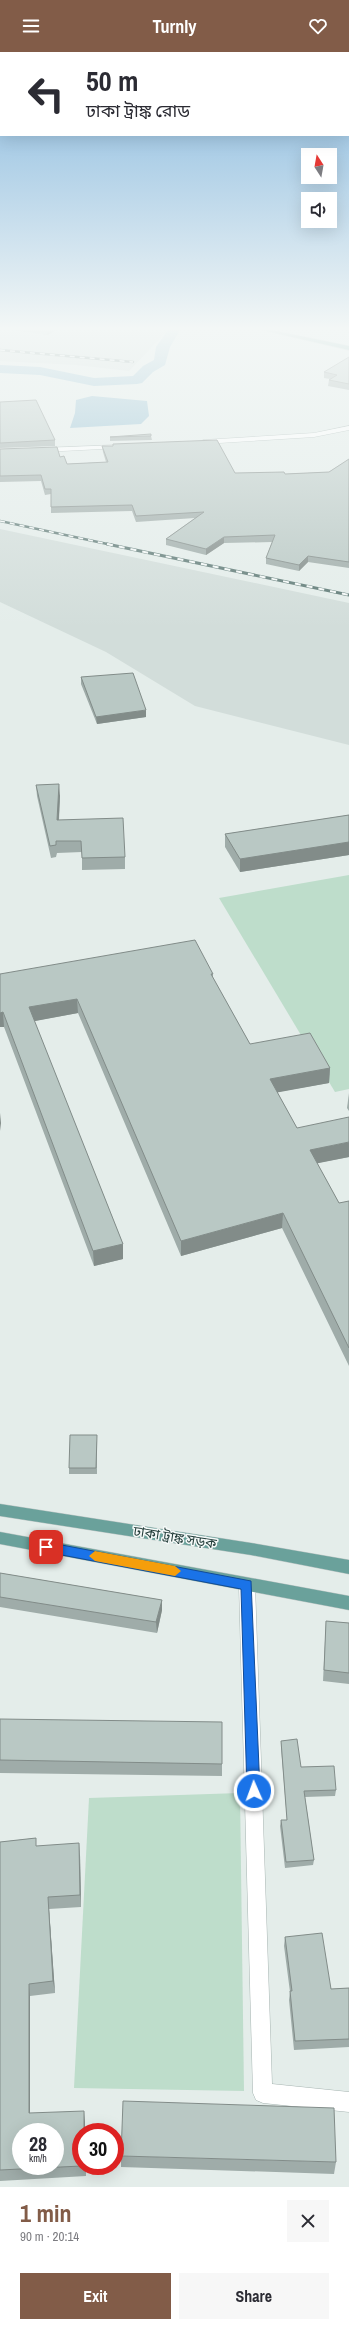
<!DOCTYPE html>
<meta charset="utf-8">
<style>
body{margin:0;font-family:"Archivo Narrow","Noto Sans Bengali",sans-serif;background:#f7f7f7;color:#2b2b33;height:100vh;display:flex;flex-direction:column;font-size:15px;white-space:nowrap}
*{box-sizing:border-box;margin:0}
p{font-size:13px;color:#7c7c81}
.icon{flex:none;width:22px;height:22px;fill:none;stroke:currentColor;stroke-width:2;stroke-linecap:round;stroke-linejoin:round}
.map{position:relative;height:2135px;overflow:hidden}
.details{display:flex;flex-direction:column;background:#fff;flex:1}
.details>*{flex:none}
.guide{position:absolute;left:0px;top:0px;width:349px;height:84px;box-shadow:0 4px 16px #0002;background:#fff;color:#2b2b33;overflow:hidden}
.needle{width:26px;rotate:349deg}
.controls{position:absolute;left:301px;top:96px;display:grid;gap:8px}
.controls a{display:grid;place-items:center;width:36px;height:36px;border-radius:0px;background:#fff;box-shadow:0 4px 16px #0002;font-size:20px}
.speed{position:absolute;left:12px;top:2071px;display:flex;gap:8px;font-size:20px;font-weight:700;text-align:center}
.speed>*{display:grid;place-content:center;width:52px;height:52px;border-radius:50%;background:#fff;box-shadow:0 4px 16px #0002;line-height:1}
.speed small{font-size:10px;font-weight:400}
.speed .limit{border:6px solid #d22;background:#fff;color:#111}
.pin{position:absolute;display:grid;place-items:center;width:34px;height:34px;color:#fff;margin:-17px;border-radius:8px;box-shadow:0 2px 6px #0006}
.me{position:absolute;width:44px;margin:-22px;rotate:358deg;stroke-linejoin:round;filter:drop-shadow(0 0 3px #0008)}
.turn{display:flex;align-items:center;gap:14px;height:84px;padding:0 20px;font-size:18px}
.turn .icon{width:52px;height:52px;stroke-width:2.5}
.turn b{display:block;font-size:28px;line-height:34px}
.round{display:grid;place-items:center;flex:none;width:42px;height:42px;border-radius:0px;background:#f7f7f7}
.headline{display:flex;align-items:center;justify-content:space-between;height:68px;padding:0 20px}
h1{font-size:24px;font-weight:700;line-height:30px;color:#825c48}
.primary-button{display:flex;gap:8px;margin-top:auto;padding:8px 20px}
.primary-button a{flex:1;height:46px;border-radius:0px;background:#825c48;color:#fff;font-size:16px;font-weight:700;line-height:46px;text-align:center}
.primary-button a+a{background:#f7f7f7;color:#2b2b33}
header{display:flex;justify-content:space-between;align-items:center;height:52px;padding:0 20px;background:#825c48;color:#fff;font-size:18px;font-weight:700}
.map>svg:first-child{display:block}
.built{fill:#d2ddda}
.green{fill:#beddcb}
.water{fill:#8ebcd0}
.lines{fill:none;stroke-linecap:round;stroke-linejoin:round}
.canal{fill:#8ebcd0;fill-rule:evenodd}
.minor-casing{stroke:#a7b5b2;stroke-width:1}
.major-casing{stroke:#c2c9c8;stroke-width:1}
.minor{fill:#fff;fill-rule:evenodd}
.major{fill:#6aa19b;fill-rule:evenodd}
.rail-far1-casing{stroke:#5f7a76;stroke-width:2.5}
.rail-casing{stroke:#5f7a76;stroke-width:3}
.rail-far1{stroke:#f5f9f8;stroke-width:1.5;stroke-dasharray:5;stroke-linecap:butt}
.rail{stroke:#f5f9f8;stroke-width:2;stroke-dasharray:6;stroke-linecap:butt}
.wall{fill:#9faca9}
.shaded-wall{fill:#828c89}
.building{fill:#b9c8c4;stroke:#828c89;fill-rule:evenodd}
.route{fill:#1a73e8;stroke:#114b97}
.slow{fill:#f59e0b}
.labels{text-anchor:middle;dominant-baseline:central;stroke-width:3;stroke-linejoin:round;paint-order:stroke}
.near-street-label{font-size:14px;fill:#243e3b;stroke:#f5f9f8}
</style>
<header><svg class="icon" aria-label="menu" viewBox="0 0 24 24"><path d="M4 6h16M4 12h16M4 18h16"/></svg>Turnly<svg class="icon" aria-label="heart" viewBox="0 0 24 24"><path d="M12 20l-8-8c-3-5 5-10 8-4 3-6 11-1 8 4z"/></svg></header>
<div class="map">
<svg width="349" height="2135" viewBox="0 0 349 2135">
<rect width="100%" height="100%" fill="#e4edea"/>
<!-- built -->
<g class="built">
<polygon points="0,278 168,278 129,319 76,313 0,309"/>
<polygon points="0,477 349,551 349,693 195,654 106,600 0,550"/>
</g>
<!-- green -->
<g class="green">
<polygon points="349,823 349,1037 335,1040 219,846"/>
<polygon points="240,1741 244,2039 74,2036 89,1746"/>
</g>
<!-- water -->
<polygon class="water" points="92,344 147,349 149,364 141,372 70,376 75,361 76,348"/>
<g class="lines">
<!-- canal -->
<polygon class="canal" points="168,278 180,278 170,295 165,313 153,320 142,331 137,332 94,334 40,323 0,321 0,313 40,315 94,326 133,324 143,314 154,308 156,295"/>
<!-- minor casing -->
<g class="minor-casing">
<g id="minor">
<polygon points="349,374 349,378 314,385 203,392 200,390 203,388 314,381"/>
<polygon points="119,393 121,394 121,396 43,400 40,398 43,396"/>
<polygon points="247,1526 253,1528 255,1533 272,2032 349,2040 349,2060 263,2051 256,2048 253,2041 239,1533 241,1528"/>
</g>
</g>
<!-- major casing -->
<g class="major-casing">
<g id="major">
<polygon points="262,278 271,278 349,294 349,298"/>
<polygon points="0,1452 251,1491 349,1508 349,1522 251,1503 0,1464"/>
<polygon points="0,1480 349,1544 349,1558 0,1492"/>
</g>
</g>
<!-- minor -->
<use href="#minor" class="minor"/>
<!-- major -->
<use href="#major" class="major"/>
<!-- rail-far1 casing -->
<g class="rail-far1-casing">
<g id="rail-far1">
<polyline points="0,298 133,310"/>
<polyline points="0,469 112,493"/>
</g>
</g>
<!-- rail casing -->
<g class="rail-casing">
<polyline id="rail" points="107,492 349,543"/>
</g>
<!-- rail-far1 -->
<use href="#rail-far1" class="rail-far1"/>
<!-- rail -->
<use href="#rail" class="rail"/>
</g>
<!-- wall -->
<g class="wall">
<polygon points="14,278 57,278 47,283"/>
<polygon points="349,305 349,338 328,334 329,328 330,327 324,326 324,320"/>
<polygon points="0,350 55,388 55,394 0,396"/>
<polygon points="151,384 152,388 110,389 110,385"/>
<polygon points="113,392 235,421 285,422 329,420 349,407 349,516 308,510 299,519 266,512 266,506 272,490 224,491 206,503 166,493 166,487 195,466 136,470 132,459 51,461 51,442 45,443 41,429 0,430 0,397 60,405 67,412 106,410 103,400 102,394 113,394"/>
<polygon points="81,625 146,665 97,672 81,632"/>
<polygon points="36,733 60,744 59,768 125,805 125,817 82,818 82,800 57,801 56,805 51,806 37,744"/>
<polygon points="349,763 349,803 240,820 225,795 225,782"/>
<polygon points="0,922 213,922 213,926 250,992 330,1016 329,1031 277,1040 297,1076 349,1105 317,1111 339,1151 349,1149 349,1314 282,1176 181,1204 78,961 34,969 123,1192 123,1207 94,1214 4,975 0,975"/>
<polygon points="349,1041 349,1059 347,1056"/>
<polygon points="97,1389 97,1422 69,1422 69,1416"/>
<polygon points="0,1521 162,1548 162,1558 157,1581 0,1555"/>
<polygon points="326,1569 349,1571 349,1632 323,1629"/>
<polygon points="0,1667 222,1712 222,1724 0,1721"/>
<polygon points="281,1689 301,1715 336,1738 335,1744 305,1745 314,1808 313,1813 285,1816 280,1774 281,1768 287,1768 281,1695"/>
<polygon points="36,1786 36,1794 80,1803 81,1855 49,1857 55,1941 30,1944 30,2061 85,2070 85,2080 81,2080 81,2114 86,2114 86,2124 0,2129 0,1790"/>
<polygon points="285,1885 331,1937 349,1936 349,1995 294,1998 289,1948 290,1940 284,1894"/>
<polygon points="121,2104 336,2110 334,2122 121,2115"/>
</g>
<!-- shaded-wall -->
<g class="shaded-wall">
<polygon points="47,278 57,278 47,283"/>
<polygon points="224,485 224,491 206,503 206,497"/>
<polygon points="308,504 308,510 299,519 299,513"/>
<polygon points="146,658 146,665 97,672 96,665"/>
<polygon points="59,732 60,744 58,780 57,768"/>
<polygon points="349,790 349,803 240,820 240,807"/>
<polygon points="77,947 78,961 30,970 29,955"/>
<polygon points="3,960 4,975 0,975 0,961"/>
<polygon points="330,1016 329,1031 269,1042 270,1027"/>
<polygon points="0,1061 1,1071 0,1079"/>
<polygon points="349,1090 349,1105 309,1113 310,1098"/>
<polygon points="283,1161 282,1176 181,1204 181,1189"/>
<polygon points="123,1192 123,1207 94,1214 93,1199"/>
<polygon points="162,1548 162,1558 157,1581 156,1570"/>
<polygon points="79,1791 80,1803 81,1855 80,1843"/>
<polygon points="48,1845 49,1857 55,1941 53,1929"/>
<polygon points="29,1932 30,1944 30,2072 29,2061"/>
<polygon points="84,2059 85,2070 85,2080 84,2080"/>
</g>
<!-- building -->
<g class="building">
<polygon points="349,305 349,332 329,328 337,323 324,320"/>
<polygon points="36,348 55,388 0,391 0,350"/>
<polygon points="151,382 151,384 110,385"/>
<polygon points="217,388 235,421 284,420 285,422 329,420 349,407 349,510 308,504 299,513 266,506 275,483 224,485 206,497 166,487 204,460 136,464 132,453 51,455 51,437 45,437 41,423 0,424 0,397 57,395 60,405 64,404 67,412 108,410 102,394 113,394 113,392"/>
<polygon points="133,621 146,658 96,665 81,625"/>
<polygon points="59,732 57,768 123,766 125,805 82,806 81,789 56,789 56,793 50,794 36,733"/>
<polygon points="349,763 349,790 240,807 225,782"/>
<polygon points="195,888 213,922 211,922 250,992 310,981 330,1016 270,1027 297,1076 349,1065 349,1090 310,1098 339,1151 349,1149 349,1296 283,1161 181,1189 77,947 29,955 123,1192 93,1199 3,960 0,961 0,922"/>
<polygon points="70,1383 97,1383 96,1416 69,1416"/>
<polygon points="0,1521 162,1548 156,1570 0,1545"/>
<polygon points="326,1569 349,1571 349,1621 324,1618"/>
<polygon points="0,1667 222,1670 222,1712 0,1708"/>
<polygon points="297,1687 301,1715 334,1714 336,1738 304,1739 314,1808 286,1810 281,1768 287,1768 281,1689"/>
<path d="M 36,1786 L 36,1794 L 79,1791 L 80,1843 L 48,1845 L 53,1929 L 29,1932 L 29,2061 L 84,2059 L 84,2080 L 81,2080 L 81,2114 L 0,2118 L 0,1790 ZM 21,2080 L 55,2080 L 55,2114 L 21,2114 Z"/>
<polygon points="322,1881 331,1937 349,1936 349,1987 295,1989 290,1939 292,1939 285,1885"/>
<polygon points="123,2049 334,2056 336,2110 121,2104"/>
</g>
<!-- sky -->
<linearGradient id="sky" x2="0" y2="1"><stop stop-color="#84b7de"/><stop offset="0.48" stop-color="#f3f7f6"/><stop offset="1" stop-color="#f3f7f6" stop-opacity="0"/></linearGradient>
<rect width="349" height="576" fill="url(#sky)"/>
<!-- route -->
<polygon class="route" points="46,1490 251,1529 260,1739 258,1744 254,1745 249,1744 247,1739 241,1537 46,1500 41,1495"/>
<!-- slow -->
<polygon class="slow" points="95,1499 175,1514 181,1519 175,1524 95,1509 89,1504"/>
<g class="labels">
<!-- near-street labels -->
<g class="near-street-label">
<text transform="translate(175 1485) rotate(9)">ঢাকা ট্রাঙ্ক সড়ক</text>
</g>
</g>
</svg>
<div class="controls">
<a><svg class="needle" viewBox="-14 -14 28 28"><path d="M0-13l5 13h-10z" fill="#e53935"/><path d="M0 13l5-13h-10z" fill="#7c7c81"/></svg></a>
<a><svg class="icon" aria-label="sound" viewBox="0 0 24 24"><path d="M4 9h4l5-4v14l-5-4H4zM17 9q2 3 0 6"/></svg></a>
</div>
<div class="speed"><div>28<small>km/h</small></div><div class="limit">30</div></div>
<div class="pin" style="left:46px;top:1495px;background:#d93025"><svg class="icon" aria-label="arrive" viewBox="0 0 24 24"><path d="M6 21V4h12l-3 4 3 4H6"/></svg></div>
<svg class="me" style="left:254px;top:1739px" viewBox="-20 -20 40 40"><circle r="17" fill="#1a73e8" stroke="#fff" stroke-width="3"/><path d="M0-11L8 9 0 5-8 9z" fill="#fff"/></svg>
<div class="guide">
<div class="turn"><svg class="icon" aria-label="left" viewBox="0 0 24 24"><path d="M17 20v-9H6M10 6l-5 5 5 5"/></svg><div><b>50 m</b>ঢাকা ট্রাঙ্ক রোড</div></div>
</div>
</div>
<section class="details">
<div class="headline"><div><h1>1 min</h1><p>90 m · 20:14</p></div><a class="round"><svg class="icon" aria-label="close" viewBox="0 0 24 24"><path d="M6 6l12 12M18 6L6 18"/></svg></a></div>
<div class="primary-button"><a>Exit</a><a>Share</a></div>
</section>
